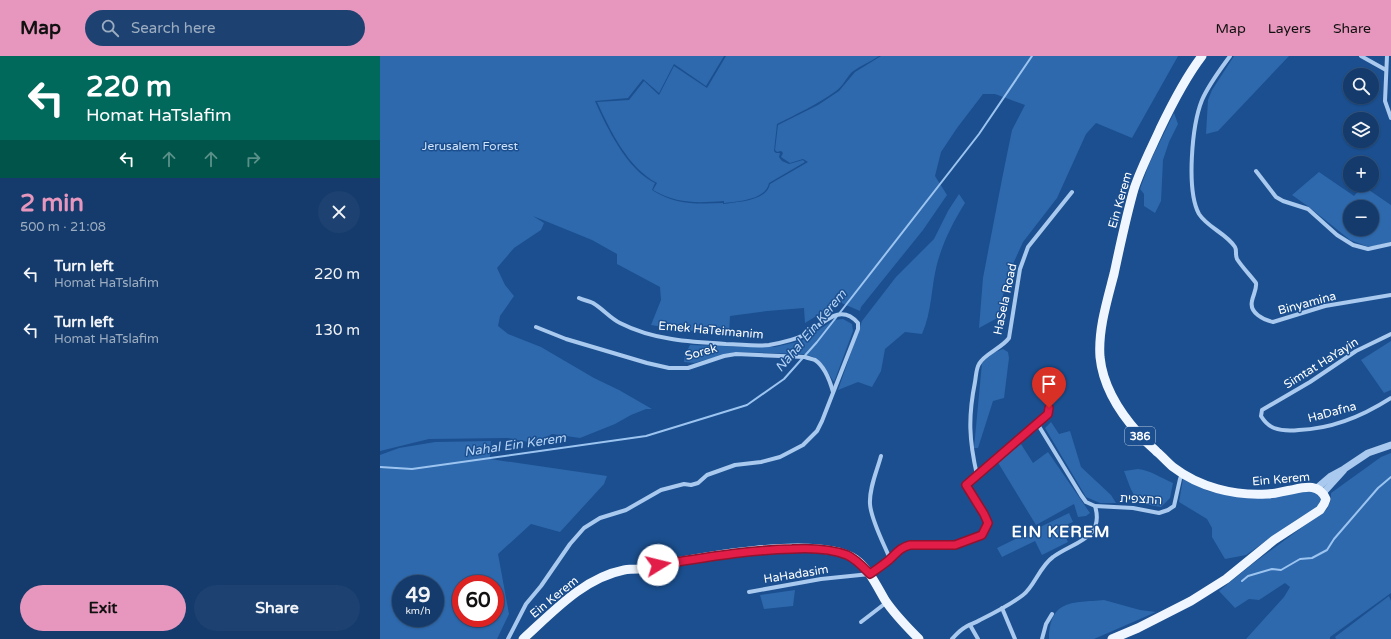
<!DOCTYPE html>
<meta charset="utf-8">
<style>
body{margin:0;font-family:"Varela Round",Heebo,sans-serif;background:#1d4271;color:#f1f3f6;height:100vh;display:flex;flex-direction:column;font-size:15px;white-space:nowrap}
*{box-sizing:border-box;margin:0}
p{font-size:13px;color:#9dadc1}
.icon{flex:none;width:22px;height:22px;fill:none;stroke:currentColor;stroke-width:2;stroke-linecap:round;stroke-linejoin:round}
.map{position:relative;flex:1;overflow:hidden}
.drawer{display:flex;flex-direction:column;background:#143b6b;width:380px}
.drawer>*{flex:none}
.guide{background:#00695c;color:#fff;overflow:hidden}
.tools{position:absolute;left:963px;top:12px;display:grid;gap:8px}
.tools a{display:grid;place-items:center;width:36px;height:36px;border-radius:50%;background:#143b6b;box-shadow:0 1px 3px #0004,0 0 0 1px #33557e;font-size:20px}
.speed{position:absolute;left:12px;top:519px;display:flex;gap:8px;font-size:20px;font-weight:700;text-align:center}
.speed>*{display:grid;place-content:center;width:52px;height:52px;border-radius:50%;background:#143b6b;box-shadow:0 1px 3px #0004,0 0 0 1px #33557e;line-height:1}
.speed small{font-size:10px;font-weight:400}
.speed .limit{border:6px solid #d22;background:#fff;color:#111}
.pin{position:absolute;display:grid;place-items:center;width:34px;height:34px;color:#fff;margin:-41px -17px;border-radius:50% 50% 50% 0;rotate:-45deg;box-shadow:0 0 4px #0007}
.pin .icon{rotate:45deg}
.me{position:absolute;width:44px;margin:-22px;rotate:81deg;stroke-linejoin:round;filter:drop-shadow(0 0 3px #0008)}
.turn{display:flex;align-items:center;gap:14px;height:84px;padding:0 20px;font-size:18px}
.turn .icon{width:52px;height:52px;stroke-width:2.5}
.turn b{display:block;font-size:28px;line-height:34px}
.lanes{display:flex;align-items:center;height:38px;padding:0 20px;background:#0003;justify-content:center;gap:20px;direction:ltr}
.lanes .off{opacity:.35}
.round{display:grid;place-items:center;flex:none;width:42px;height:42px;border-radius:21px;background:#1d4271}
.overview{display:flex;align-items:center;justify-content:space-between;height:68px;padding:0 20px}
h1{font-size:24px;font-weight:800;line-height:30px;color:#e797bd}
.action{display:flex;gap:8px;margin-top:auto;padding:8px 20px}
.action a{flex:1;height:46px;border-radius:24px;background:#e797bd;color:#111;font-size:16px;font-weight:800;line-height:46px;text-align:center}
.action a+a{background:#1d4271;color:#f1f3f6}
ul{padding:0;list-style:none}
li{display:flex;align-items:center;gap:12px;height:56px;padding:0 20px}
li div{flex:1}
li b{display:block;font-size:15px}
li em{font-style:normal}
header{display:flex;align-items:center;gap:24px;box-sizing:border-box;height:56px;padding:0 20px;background:#e797bd;color:#111}
header strong{font-size:19px}
nav{display:flex;gap:22px;margin-inline-start:auto;font-size:14px}
.search{width:280px;height:36px;background:#1d4271;display:flex;align-items:center;gap:10px;box-sizing:border-box;padding:0 14px;border-radius:22px;color:#9dadc1;font-size:15px}
main{display:flex;flex:1;min-height:0}
.map>svg:first-child{display:block}
.green{fill:#2e69ad;fill-rule:evenodd}
.lines{fill:none;stroke-linecap:round;stroke-linejoin:round}
.stream{stroke:#9cc4f0;stroke-width:2}
.minor{stroke:#a9c9ee;stroke-width:4}
.tertiary{stroke:#a9c9ee;stroke-width:7}
.primary{stroke:#f0f6ff;stroke-width:9}
.route-casing{stroke:#92132f;stroke-width:10}
.route{stroke:#e11d48;stroke-width:7}
.labels{text-anchor:middle;dominant-baseline:central;stroke-width:3;stroke-linejoin:round;paint-order:stroke}
.shield{fill:#1b4f8f;stroke:#bbcadd;stroke-width:1}
.shield-label{font-size:11px;font-weight:bold;fill:#fff}
.park-label{font-size:12px;fill:#cfe3fa;stroke:#1b4f8f}
.street-label{font-size:12px;fill:#fff;stroke:#1b4f8f}
.water-label{font-size:13px;font-style:italic;fill:#b5d3f5;stroke:#1b4f8f}
.district-label{font-size:16px;font-weight:bold;letter-spacing:1px;fill:#fff;stroke:#1b4f8f}
</style>
<header>
<strong>Map</strong>
<div class="search"><svg class="icon" aria-label="search" viewBox="0 0 24 24"><circle cx="10" cy="10" r="6"/><path d="M15 15l6 6"/></svg>Search here</div>
<nav><a>Map</a><a>Layers</a><a>Share</a></nav>
</header>
<main>
<section class="drawer">
<div class="guide">
<div class="turn"><svg class="icon" aria-label="left" viewBox="0 0 24 24"><path d="M17 20v-9H6M10 6l-5 5 5 5"/></svg><div><b>220 m</b>Homat HaTslafim</div></div>
<div class="lanes"><svg class="icon" aria-label="left" viewBox="0 0 24 24"><path d="M17 20v-9H6M10 6l-5 5 5 5"/></svg><svg class="icon off" aria-label="ahead" viewBox="0 0 24 24"><path d="M12 20V5M6 11l6-6 6 6"/></svg><svg class="icon off" aria-label="ahead" viewBox="0 0 24 24"><path d="M12 20V5M6 11l6-6 6 6"/></svg><svg class="icon off" aria-label="right" viewBox="0 0 24 24"><path d="M7 20v-9h11M14 6l5 5-5 5"/></svg></div>
</div>
<div class="overview"><div><h1>2 min</h1><p>500 m · 21:08</p></div><a class="round"><svg class="icon" aria-label="close" viewBox="0 0 24 24"><path d="M6 6l12 12M18 6L6 18"/></svg></a></div>
<ul>
<li><svg class="icon" aria-label="left" viewBox="0 0 24 24"><path d="M17 20v-9H6M10 6l-5 5 5 5"/></svg><div><b>Turn left</b><p>Homat HaTslafim</p></div><em>220 m</em></li>
<li><svg class="icon" aria-label="left" viewBox="0 0 24 24"><path d="M17 20v-9H6M10 6l-5 5 5 5"/></svg><div><b>Turn left</b><p>Homat HaTslafim</p></div><em>130 m</em></li>
</ul>
<div class="action"><a>Exit</a><a>Share</a></div>
</section>
<div class="map">
<svg width="1011" height="583" viewBox="0 0 1011 583">
<rect width="100%" height="100%" fill="#1b4f8f"/>
<!-- green -->
<g class="green">
<path d="M 0,0 L 344,0 L 326,30 L 294,8 L 279,37 L 263,23 L 248,42 L 215,45 C 227,72 247,114 275,127 L 272,134 C 295,149 316,148 343,147 L 343,148 C 357,146 387,145 390,128 L 428,106 L 423,103 L 410,107 L 401,101 L 403,97 L 401,95 L 397,96 L 395,94 L 398,69 L 438,49 L 459,35 L 475,16 L 501,0 L 798,0 L 752,82 L 716,67 L 706,78 L 677,142 L 643,186 L 633,208 L 623,239 L 621,260 L 599,272 L 603,222 L 622,123 L 632,74 L 645,49 L 615,38 L 603,38 L 577,72 L 561,96 L 555,120 L 567,139 L 543,174 L 481,251 L 480,255 L 459,246 L 425,267 L 424,252 L 387,255 L 350,260 L 349,278 L 303,274 L 271,269 L 281,244 L 280,231 L 237,208 L 237,198 L 212,184 L 153,160 L 164,167 L 161,174 L 134,192 L 117,212 L 125,229 L 134,240 L 120,260 L 118,270 L 128,278 L 161,291 L 214,322 L 239,334 L 272,353 L 266,353 L 251,359 L 235,368 L 200,382 L 172,378 L 158,386 L 148,386 L 128,382 L 49,383 L 0,395 Z"/>
<path d="M 346,0 L 499,0 C 490,6 480,10 472,16 C 466,22 464,29 456,35 C 438,48 417,58 397,68 L 394,95 L 396,97 L 400,97 L 399,101 L 402,105 L 409,108 L 423,104 L 425,106 L 389,127 C 386,144 358,145 344,147 L 344,145 C 317,147 297,148 273,134 L 277,127 C 248,112 230,74 217,46 L 249,44 L 264,25 L 279,39 L 294,10 L 327,32 Z"/>
<polygon points="854,0 909,0 838,75 826,78 828,44 832,34"/>
<polygon points="794,57 798,68 789,86 783,104 781,145 775,157 764,150 764,138 760,133 769,108"/>
<path d="M 939,116 L 974,140 L 983,130 L 1011,149 L 1011,186 L 994,190 L 986,190 L 970,184 L 929,151 L 912,139 ZM 970,151 L 992,151 L 992,173 L 970,173 Z"/>
<path d="M 579,138 L 585,147 C 573,166 563,186 557,208 C 551,231 552,256 542,278 L 525,276 L 505,293 L 501,315 L 492,331 L 478,326 L 458,334 L 482,265 L 516,221 L 554,183 L 568,155 Z"/>
<path d="M 463,263 L 472,268 L 473,275 L 454,326 C 445,312 442,304 426,298 L 355,296 L 314,307 L 304,306 L 305,299 L 310,289 L 374,291 L 395,291 L 421,285 L 454,264 Z"/>
<polygon points="1011,285 1011,334 1004,337 981,304"/>
<polygon points="623,293 628,296 629,302 624,342 613,345 598,392 594,392 602,307 613,297"/>
<polygon points="671,366 679,378 690,375 701,411 731,439 736,447 720,447 706,441 665,372"/>
<path d="M 111,385 L 110,403 L 227,420 L 224,428 L 180,476 L 151,468 L 118,498 L 129,558 L 117,583 L 0,583 L 0,399 L 19,392 L 55,386 ZM 21,528 L 55,528 L 55,562 L 21,562 ZM 81,528 L 115,528 L 115,562 L 81,562 Z"/>
<polygon points="641,388 653,407 668,396 710,457 706,460 698,461 694,448 656,469 617,405"/>
<polygon points="1011,397 1011,537 950,581 950,583 866,583 904,541 910,531 905,527 879,544 869,543 855,552 839,535 871,509 947,453 951,444 951,437 1001,401"/>
<path d="M 758,413 C 770,414 781,422 793,427 L 790,442 L 781,451 C 753,448 753,438 744,415 Z"/>
<polygon points="803,423 828,435 847,439 934,433 941,443 941,447 937,452 916,464 866,499 845,503 832,481 832,472 827,463 799,446"/>
<polygon points="689,457 693,466 688,468 691,474 684,477 688,486 662,499 655,485 622,501 617,492"/>
<polygon points="415,534 413,550 384,553 380,539"/>
<polygon points="1009,540 1011,545 1011,583 956,583 955,581"/>
<path d="M 724,544 L 760,554 L 776,556 L 714,583 L 669,583 C 670,543 692,547 724,544 Z"/>
</g>
<g class="lines">
<!-- stream -->
<g class="stream">
<polyline points="0,411 32,413 266,380 367,349 404,323 437,286 599,78 652,0"/>
<polyline points="862,525 868,520 892,513 901,514 920,503 932,502 947,494 954,483 998,432 1011,421"/>
</g>
<!-- minor -->
<g class="minor">
<path d="M 850,0 C 840,14 829,28 822,44 C 812,69 806,134 819,158 C 828,172 846,177 855,191 C 857,194 855,199 857,203 C 862,211 870,219 876,227 C 877,233 873,239 872,245 C 869,257 884,264 893,266 L 945,250 L 1011,239"/>
<polyline points="981,0 1006,14"/>
<polyline points="1007,0 1005,45 1011,62"/>
<polyline points="876,115 896,141 903,145 928,153 957,179 973,189 988,193 1011,188"/>
<path d="M 156,271 L 186,283 L 267,307 L 289,312 L 308,312 L 344,300 L 356,298 L 425,301 C 428,302 432,303 435,304 C 444,310 450,325 453,336"/>
<path d="M 1011,278 L 976,295 L 930,326 L 882,354 L 881,360 C 884,365 889,370 894,372 C 902,375 911,375 919,374 C 952,373 983,360 1011,342"/>
<path d="M 501,400 C 497,415 489,432 490,448 C 491,464 504,488 510,503"/>
<path d="M 597,419 C 589,384 588,361 595,326 C 596,321 596,313 599,308 C 604,298 622,292 629,282 L 640,213 L 648,191 L 692,136"/>
<polyline points="715,450 753,452 779,457 788,454 794,450 800,423 802,418"/>
<path d="M 369,536 L 441,523 L 490,518 L 510,503 L 515,497 L 524,491 L 530,489 L 575,489 L 601,479 L 607,467 L 604,459 L 586,429 L 668,358 C 671,347 667,337 669,326"/>
<polyline points="622,552 635,583"/>
<polyline points="481,566 507,546"/>
<polyline points="590,569 598,583"/>
<path d="M 128,583 L 146,548 L 161,530 L 190,488 L 204,472 L 220,462 L 246,454 L 281,434 L 304,428 L 311,429 L 318,427 L 327,419 L 355,409 L 381,406 L 400,401 L 423,389 L 437,375 L 442,365 L 478,273 L 478,267 C 459,245 442,270 424,279 C 414,284 400,287 389,289 C 375,291 360,288 346,288 C 310,286 273,284 240,267 C 230,262 223,253 213,247 C 209,245 203,244 199,242"/>
<path d="M 572,583 C 576,579 579,575 584,572 C 588,569 595,567 600,564 C 614,557 630,549 643,539 C 654,531 660,510 673,501 C 693,486 725,483 715,450 L 706,446 L 701,439 L 657,367"/>
<polyline points="662,583 666,568 672,558"/>
</g>
<!-- tertiary -->
<g class="tertiary">
<polyline points="937,432 951,420 964,413 988,397 1011,389"/>
<polyline points="943,437 963,415"/>
</g>
<!-- primary -->
<g class="primary">
<path d="M 143,583 C 172,557 203,522 244,514 C 249,513 254,513 259,513 C 306,504 437,477 475,503 C 490,514 496,529 505,544 C 515,559 527,571 539,583"/>
<path d="M 732,583 L 758,572 L 811,545 L 846,523 L 894,484 L 940,454 L 944,448 L 946,443 C 939,427 925,431 911,434 C 903,435 895,438 887,438 C 854,440 819,431 793,411 C 787,406 782,400 777,396 C 771,390 764,385 759,378 C 740,357 723,331 720,301 C 718,274 727,245 734,218 C 740,190 746,161 754,133 C 761,112 771,93 780,73 C 792,48 805,22 822,0"/>
</g>
</g>
<g class="lines">
<!-- route casing -->
<g class="route-casing">
<path id="route" d="M 278,509 C 323,502 367,494 412,493 C 430,492 449,492 467,499 C 476,503 483,511 490,518 C 497,513 503,509 509,504 C 517,497 519,492 530,489 L 575,489 L 602,479 L 608,467 L 604,458 L 586,429 L 668,358 L 669,352"/>
</g>
<!-- route -->
<use href="#route" class="route"/>
</g>
<g class="labels">
<!-- shield labels -->
<rect class="shield" x="745" y="371" width="30" height="18" rx="3"/>
<g class="shield-label">
<text x="760" y="380">386</text>
</g>
<!-- park labels -->
<g class="park-label">
<text x="90" y="90">Jerusalem Forest</text>
</g>
<!-- street labels -->
<g class="street-label">
<text transform="translate(740 144) rotate(-74)">Ein Kerem</text>
<text transform="translate(625 243) rotate(-78)">HaSela Road</text>
<text transform="translate(927 247) rotate(-15)">Binyamina</text>
<text transform="translate(331 274) rotate(5)">Emek HaTeimanim</text>
<text transform="translate(321 296) rotate(-15)">Sorek</text>
<text transform="translate(941 307) rotate(-32)">Simtat HaYayin</text>
<text transform="translate(952 356) rotate(-15)">HaDafna</text>
<text transform="translate(901 423) rotate(-5)">Ein Kerem</text>
<text transform="translate(761 443) rotate(3)">התצפית</text>
<text transform="translate(416 518) rotate(-9)">HaHadasim</text>
<text transform="translate(174 541) rotate(-39)">Ein Kerem</text>
</g>
<!-- water labels -->
<g class="water-label">
<text transform="translate(431 275) rotate(-50)">Nahal Ein Kerem</text>
<text transform="translate(135 389) rotate(-8)">Nahal Ein Kerem</text>
</g>
<!-- district labels -->
<g class="district-label">
<text x="681" y="476">EIN KEREM</text>
</g>
</g>
</svg>
<div class="tools">
<a><svg class="icon" aria-label="search" viewBox="0 0 24 24"><circle cx="10" cy="10" r="6"/><path d="M15 15l6 6"/></svg></a>
<a><svg class="icon" aria-label="layers" viewBox="0 0 24 24"><path d="M12 4l9 5-9 5-9-5zM3 14l9 5 9-5"/></svg></a>
<a>+</a>
<a>−</a>
</div>
<div class="speed"><div>49<small>km/h</small></div><div class="limit">60</div></div>
<div class="pin" style="left:669px;top:352px;background:#d93025"><svg class="icon" aria-label="arrive" viewBox="0 0 24 24"><path d="M6 21V4h12l-3 4 3 4H6"/></svg></div>
<svg class="me" style="left:278px;top:509px" viewBox="-20 -20 40 40"><circle r="19" fill="#fff"/><path d="M0-13L10 11 0 6-10 11z" fill="#e11d48"/></svg>
</div>
</main>
